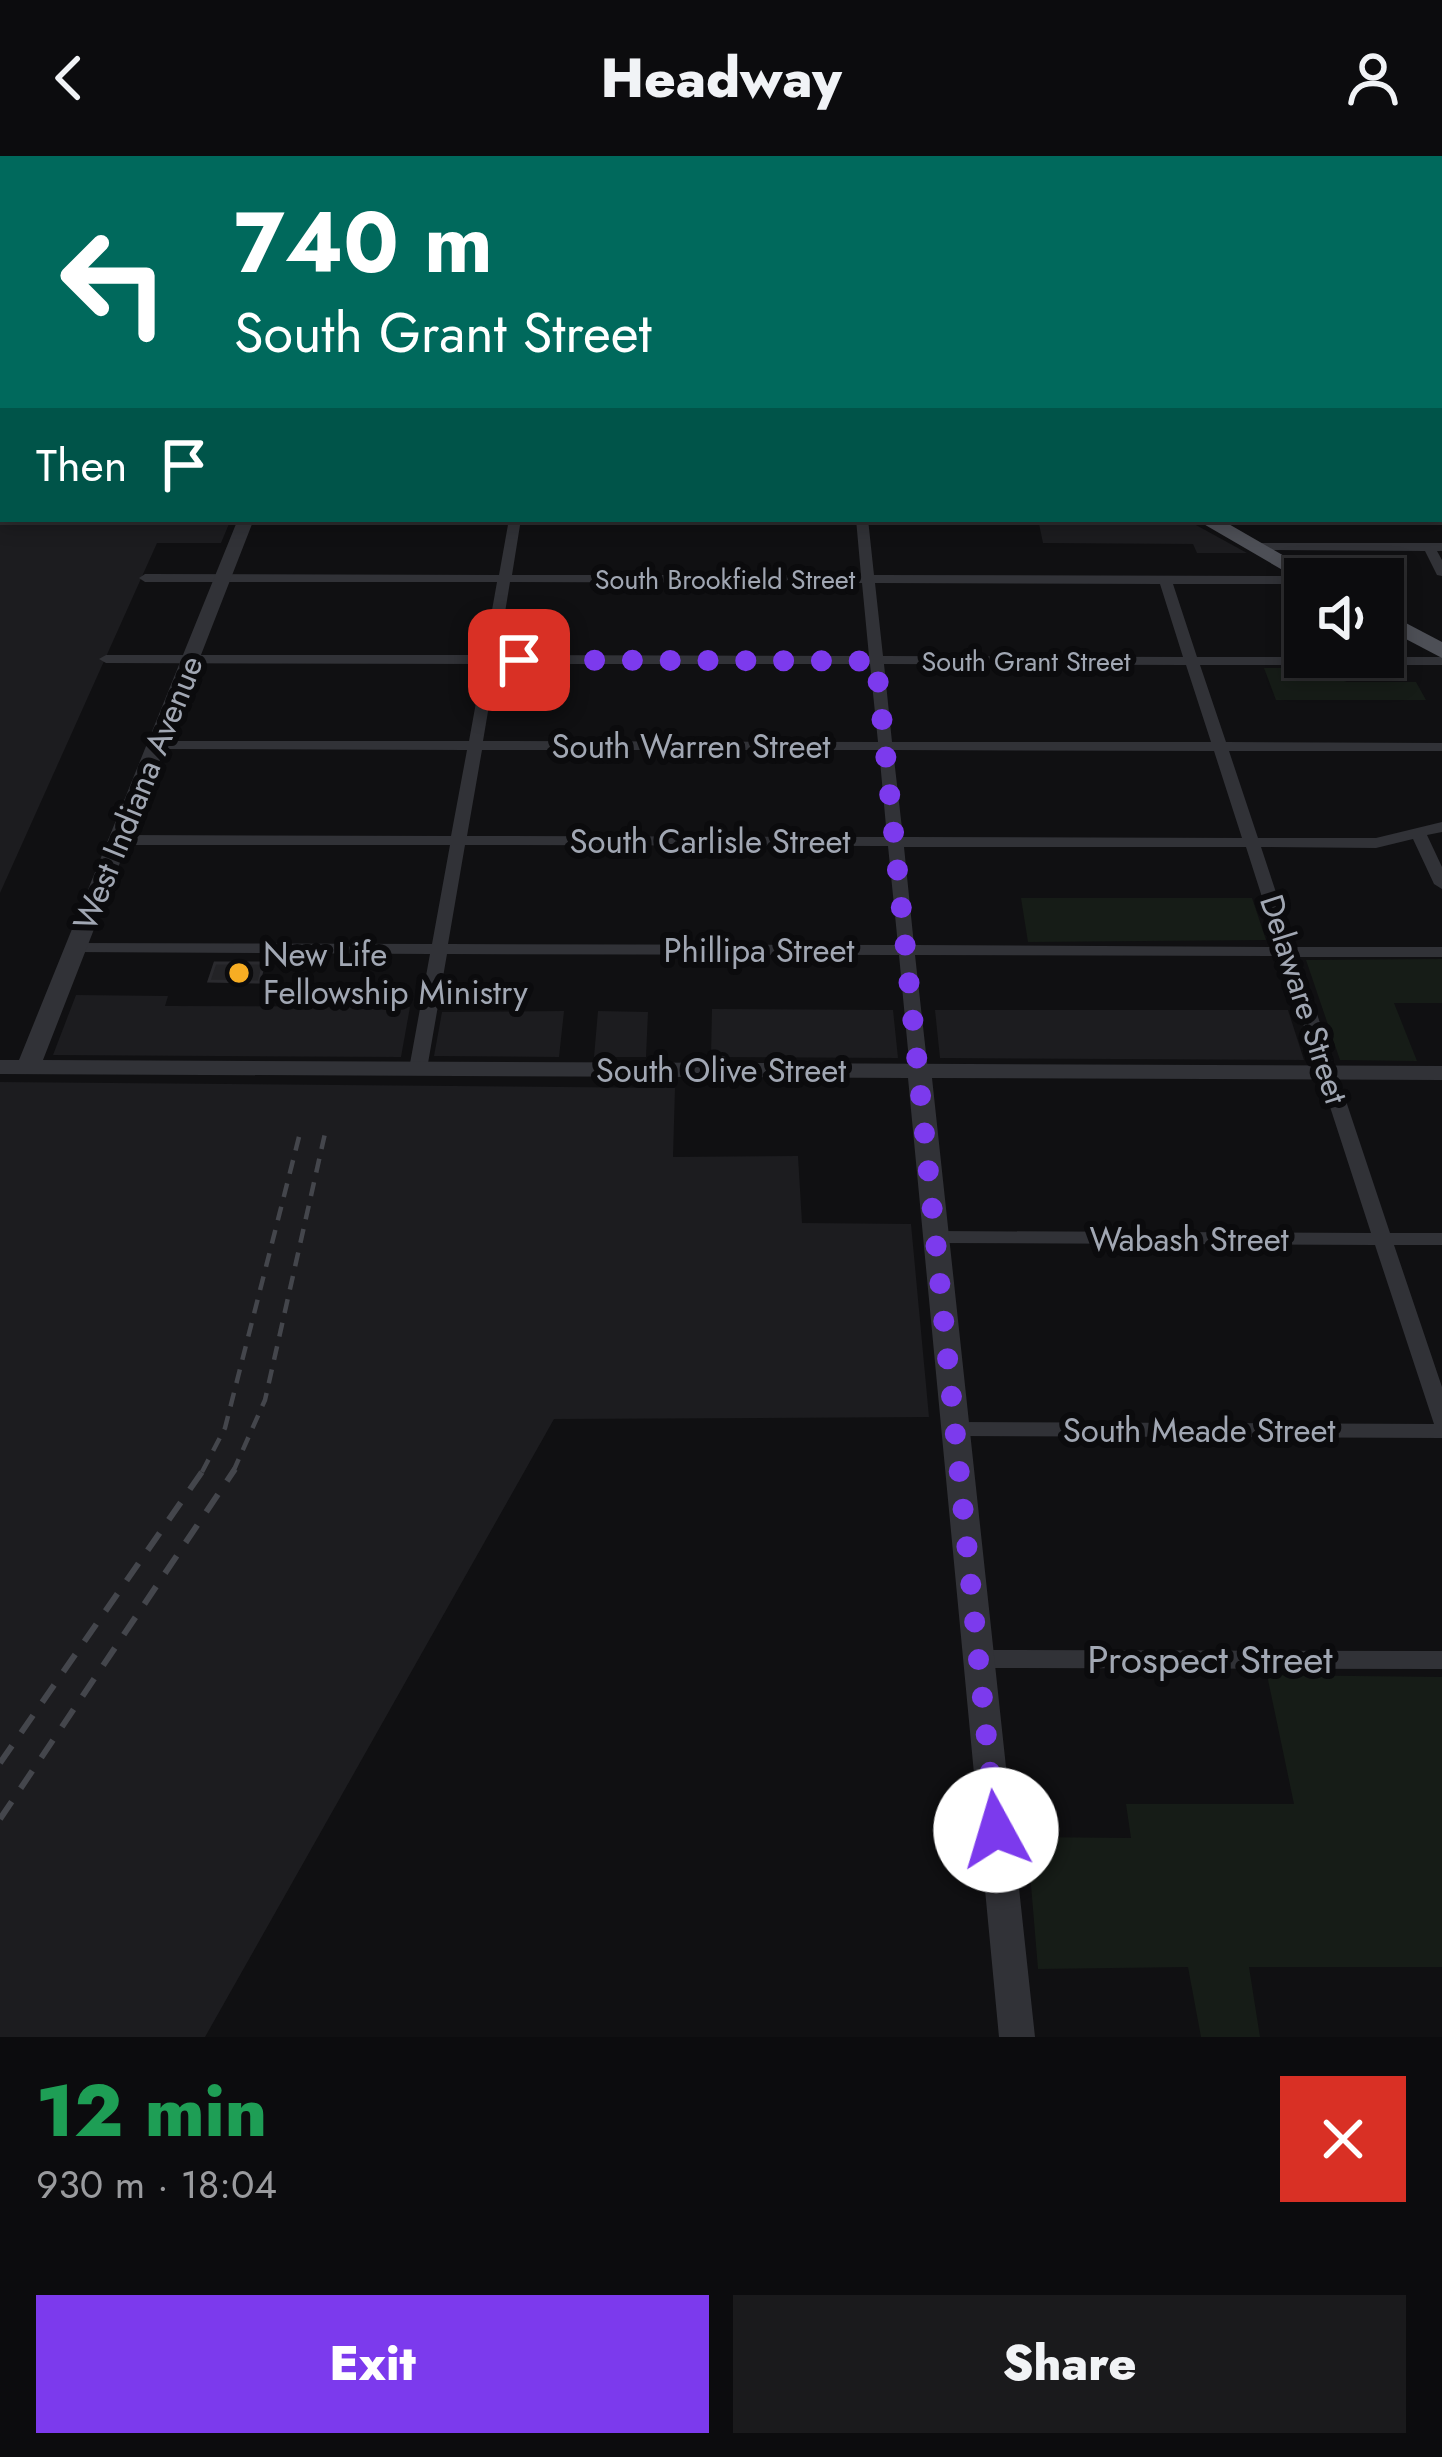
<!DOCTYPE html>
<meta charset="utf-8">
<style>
body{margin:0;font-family:Jost,sans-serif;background:#1a1a1c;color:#f1f3f6;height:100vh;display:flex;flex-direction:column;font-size:45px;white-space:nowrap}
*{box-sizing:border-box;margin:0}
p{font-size:39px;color:#9a9b9e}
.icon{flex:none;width:66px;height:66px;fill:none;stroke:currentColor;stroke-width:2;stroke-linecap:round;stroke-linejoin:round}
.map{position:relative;height:1881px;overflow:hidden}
.drawer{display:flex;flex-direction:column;background:#0c0c0e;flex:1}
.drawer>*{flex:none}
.guide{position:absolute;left:0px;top:0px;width:1443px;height:366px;box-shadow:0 6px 18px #0003,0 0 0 3px #2c2c2e;background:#00695c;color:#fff;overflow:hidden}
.fabs{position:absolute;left:1284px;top:402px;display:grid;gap:24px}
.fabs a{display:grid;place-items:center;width:120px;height:120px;border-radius:0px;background:#0c0c0e;box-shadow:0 6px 18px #0003,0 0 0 3px #2c2c2e;font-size:60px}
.pin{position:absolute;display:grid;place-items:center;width:102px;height:102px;color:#fff;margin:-51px;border-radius:24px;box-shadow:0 6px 18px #0006}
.me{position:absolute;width:132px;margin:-66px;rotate:354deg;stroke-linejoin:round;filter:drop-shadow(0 0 9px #0008)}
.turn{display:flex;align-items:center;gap:42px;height:252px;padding:0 36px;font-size:54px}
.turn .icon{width:156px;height:156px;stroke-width:2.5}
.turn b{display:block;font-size:84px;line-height:102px}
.then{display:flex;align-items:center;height:114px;padding:0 36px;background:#0003;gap:24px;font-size:45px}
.round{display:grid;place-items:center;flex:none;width:126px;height:126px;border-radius:0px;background:#1a1a1c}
.head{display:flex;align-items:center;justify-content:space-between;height:204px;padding:0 36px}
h1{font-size:72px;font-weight:800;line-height:90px;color:#1e9e55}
.primary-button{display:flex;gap:24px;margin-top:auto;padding:24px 36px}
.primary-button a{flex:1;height:138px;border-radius:0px;background:#7c3aed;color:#fff;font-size:48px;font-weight:800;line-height:138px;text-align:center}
.primary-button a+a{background:#1a1a1c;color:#f1f3f6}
header{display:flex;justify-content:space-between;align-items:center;height:156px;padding:0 36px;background:#0c0c0e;font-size:54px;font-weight:800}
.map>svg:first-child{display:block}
.built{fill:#1c1c1f}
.green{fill:#161c17}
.building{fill:#232326;stroke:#2a2a2e;stroke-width:3}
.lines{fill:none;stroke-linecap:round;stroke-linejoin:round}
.minor{fill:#313237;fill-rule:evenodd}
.tertiary{fill:#313237;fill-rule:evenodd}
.primary{fill:#4d4f56;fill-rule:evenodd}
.rail-far2{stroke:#44464c;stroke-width:3;stroke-dasharray:8 6;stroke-linecap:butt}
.rail-far1{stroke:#44464c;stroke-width:4.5;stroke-dasharray:14 10;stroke-linecap:butt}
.rail{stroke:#44464c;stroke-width:6;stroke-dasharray:21 16;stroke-linecap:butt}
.route{stroke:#7c3aed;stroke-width:21;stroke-dasharray:0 37.8}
.poi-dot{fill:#f7ad23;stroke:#0b0b0d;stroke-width:4.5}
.labels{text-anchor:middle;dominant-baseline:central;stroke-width:12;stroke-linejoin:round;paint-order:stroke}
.far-street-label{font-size:27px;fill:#a1a7b3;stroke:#0b0b0d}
.street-label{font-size:33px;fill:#a1a7b3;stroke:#0b0b0d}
.poi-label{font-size:33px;fill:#a1a7b3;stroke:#0b0b0d;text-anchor:start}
.near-street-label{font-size:39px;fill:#a1a7b3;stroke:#0b0b0d}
</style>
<header><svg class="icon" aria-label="back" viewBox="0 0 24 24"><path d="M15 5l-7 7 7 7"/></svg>Headway<svg class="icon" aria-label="person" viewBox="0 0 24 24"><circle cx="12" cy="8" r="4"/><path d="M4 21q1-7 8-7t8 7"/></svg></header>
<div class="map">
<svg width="1442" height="1881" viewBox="0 0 1442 1881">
<rect width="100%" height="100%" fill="#101012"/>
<!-- built -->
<g class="built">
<polygon points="0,296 3,363 231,363 221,387 157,387 0,737"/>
<polygon points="1038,363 1185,363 1247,397 1197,397 1193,388 1043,387"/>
<polygon points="76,839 168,840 165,850 410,851 401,901 53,899"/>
<polygon points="712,853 893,854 898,902 711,901"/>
<polygon points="935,854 1288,854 1304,904 940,902"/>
<polygon points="564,855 559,901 434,900 442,856"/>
<polygon points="598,855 648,856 646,901 594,901"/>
<polygon points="0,926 675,932 673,1001 798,1000 802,1067 911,1068 929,1261 554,1263 205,1881 0,1881"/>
</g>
<!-- green -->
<g class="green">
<polygon points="1264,512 1312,512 1347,526 1416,526 1426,544 1276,544"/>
<polygon points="1021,742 1252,742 1266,784 1028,786"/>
<polygon points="1442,803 1442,847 1394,847 1417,905 1340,904 1306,804"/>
<polygon points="1267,1519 1442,1521 1442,1811 1249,1811 1260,1881 1201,1881 1188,1811 1038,1813 1027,1681 1131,1682 1126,1648 1294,1648"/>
</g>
<!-- building -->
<polygon class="building" points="215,807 264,807 259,826 209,825"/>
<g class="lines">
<!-- minor -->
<g class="minor">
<polygon points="186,0 194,0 193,3 185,3"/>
<rect x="722" y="0" width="8" height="3"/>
<polygon points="1062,0 1070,0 1071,3 1063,3"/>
<rect x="1440" y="207" width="2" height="6"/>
<rect x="1440" y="268" width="2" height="6"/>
<rect x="1440" y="324" width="2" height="8"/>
<path d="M 509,363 L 521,363 L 512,419 L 861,419 L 856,363 L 868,363 L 874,419 L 1305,420 L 1311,423 L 1305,423 L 1305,428 L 1173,428 L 1197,501 L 1442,501 L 1442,509 L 1200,509 L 1226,586 L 1442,587 L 1442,595 L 1229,595 L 1258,682 L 1376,682 L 1442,666 L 1442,676 L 1427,679 L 1442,711 L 1442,733 L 1434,728 L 1413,683 L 1376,692 L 1261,691 L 1294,791 L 1442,791 L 1442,801 L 1298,801 L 1390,1077 L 1442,1077 L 1442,1089 L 1394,1089 L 1442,1231 L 1442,1282 L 955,1280 L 947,1278 L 944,1273 L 947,1268 L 955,1266 L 1434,1268 L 1375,1089 L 936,1087 L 926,1081 L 936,1075 L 1371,1077 L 1281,800 L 915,799 L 928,915 L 919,920 L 910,915 L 899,799 L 447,798 L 427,913 L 418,918 L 409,913 L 430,798 L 70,796 L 68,792 L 76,787 L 432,788 L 450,689 L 119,689 L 111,684 L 119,679 L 451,680 L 467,594 L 157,593 L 150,589 L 157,585 L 469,585 L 483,508 L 106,507 L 99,503 L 106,499 L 484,499 L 497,426 L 145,426 L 139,422 L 145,418 L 499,419 ZM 510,426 L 862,427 L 869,500 L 498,499 ZM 875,427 L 1160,428 L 1183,501 L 883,500 ZM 496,508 L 870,508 L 878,586 L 483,585 ZM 884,508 L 1186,509 L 1211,586 L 892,586 ZM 482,594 L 879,594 L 887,681 L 467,680 ZM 893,594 L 1214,595 L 1242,682 L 903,681 ZM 465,689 L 888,690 L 898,789 L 448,788 ZM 904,691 L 1246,691 L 1278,791 L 914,789 Z"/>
<polygon points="1256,387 1442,387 1442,395 1437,395 1442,404 1442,420 1437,419 1425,395 1252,394 1250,391"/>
<polygon points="979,1494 1442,1495 1442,1513 979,1512 971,1509 967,1503 971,1497"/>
</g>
<!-- tertiary -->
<g class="tertiary">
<polygon points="380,0 392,0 379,3"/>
<polygon points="1306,0 1318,0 1320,3 1308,3"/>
<rect x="0" y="105" width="3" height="8"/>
<rect x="1440" y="185" width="2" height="11"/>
<polygon points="238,363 254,363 43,904 1442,910 1442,924 932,922 1035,1881 999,1881 908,922 0,918 0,904 19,904"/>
</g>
<!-- primary -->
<g class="primary">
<polygon points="571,0 588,0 590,3 573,3"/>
<polygon points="1195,363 1220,363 1324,423 1305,423 1305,427"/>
<polygon points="1383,455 1442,486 1442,502 1383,471"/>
</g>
<!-- rail-far2 -->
<polyline class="rail-far2" points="0,251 3,246"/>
<!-- rail-far1 -->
<g class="rail-far1">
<polyline points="202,1316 225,1272 301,973"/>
<polyline points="233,1316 265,1244 326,973"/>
</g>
<!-- rail -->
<g class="rail">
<polyline points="0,1607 204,1313"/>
<polyline points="0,1663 235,1313"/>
</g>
</g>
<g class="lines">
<!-- route -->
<polyline class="route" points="519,504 876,505 996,1674"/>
</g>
<!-- markers -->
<circle class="poi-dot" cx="239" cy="817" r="12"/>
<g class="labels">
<!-- far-street labels -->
<g class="far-street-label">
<text x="725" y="423">South Brookfield Street</text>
<text x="1026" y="505">South Grant Street</text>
</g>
<!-- street labels -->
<g class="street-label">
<text x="691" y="590">South Warren Street</text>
<text transform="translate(138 637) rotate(-68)">West Indiana Avenue</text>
<text x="710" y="685">South Carlisle Street</text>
<text x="759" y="794">Phillipa Street</text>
<text transform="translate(1304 843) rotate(72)">Delaware Street</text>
<text x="721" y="914">South Olive Street</text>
<text x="1189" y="1083">Wabash Street</text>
<text x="1199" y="1274">South Meade Street</text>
</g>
<!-- poi labels -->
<g class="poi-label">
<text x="263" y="798">New Life<tspan x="263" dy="38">Fellowship Ministry</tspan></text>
</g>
<!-- near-street labels -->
<g class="near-street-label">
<text x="1210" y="1503">Prospect Street</text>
</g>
</g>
</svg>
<div class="fabs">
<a><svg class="icon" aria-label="sound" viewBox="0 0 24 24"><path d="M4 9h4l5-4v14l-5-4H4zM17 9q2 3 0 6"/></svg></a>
</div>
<div class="pin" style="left:519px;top:504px;background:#d93025"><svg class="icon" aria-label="arrive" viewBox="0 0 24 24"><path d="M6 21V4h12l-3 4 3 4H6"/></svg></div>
<svg class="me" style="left:996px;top:1674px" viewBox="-20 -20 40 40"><circle r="19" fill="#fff"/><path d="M0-13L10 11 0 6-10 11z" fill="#7c3aed"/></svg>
<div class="guide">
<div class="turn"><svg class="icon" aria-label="left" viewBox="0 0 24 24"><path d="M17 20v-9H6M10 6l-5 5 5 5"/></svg><div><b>740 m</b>South Grant Street</div></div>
<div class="then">Then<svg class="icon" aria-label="arrive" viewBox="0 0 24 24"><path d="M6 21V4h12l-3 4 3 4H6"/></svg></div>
</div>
</div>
<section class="drawer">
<div class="head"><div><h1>12 min</h1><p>930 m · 18:04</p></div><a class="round" style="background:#d93025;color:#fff"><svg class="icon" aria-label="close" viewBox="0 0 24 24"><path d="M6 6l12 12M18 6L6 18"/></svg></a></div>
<div class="primary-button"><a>Exit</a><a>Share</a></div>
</section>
